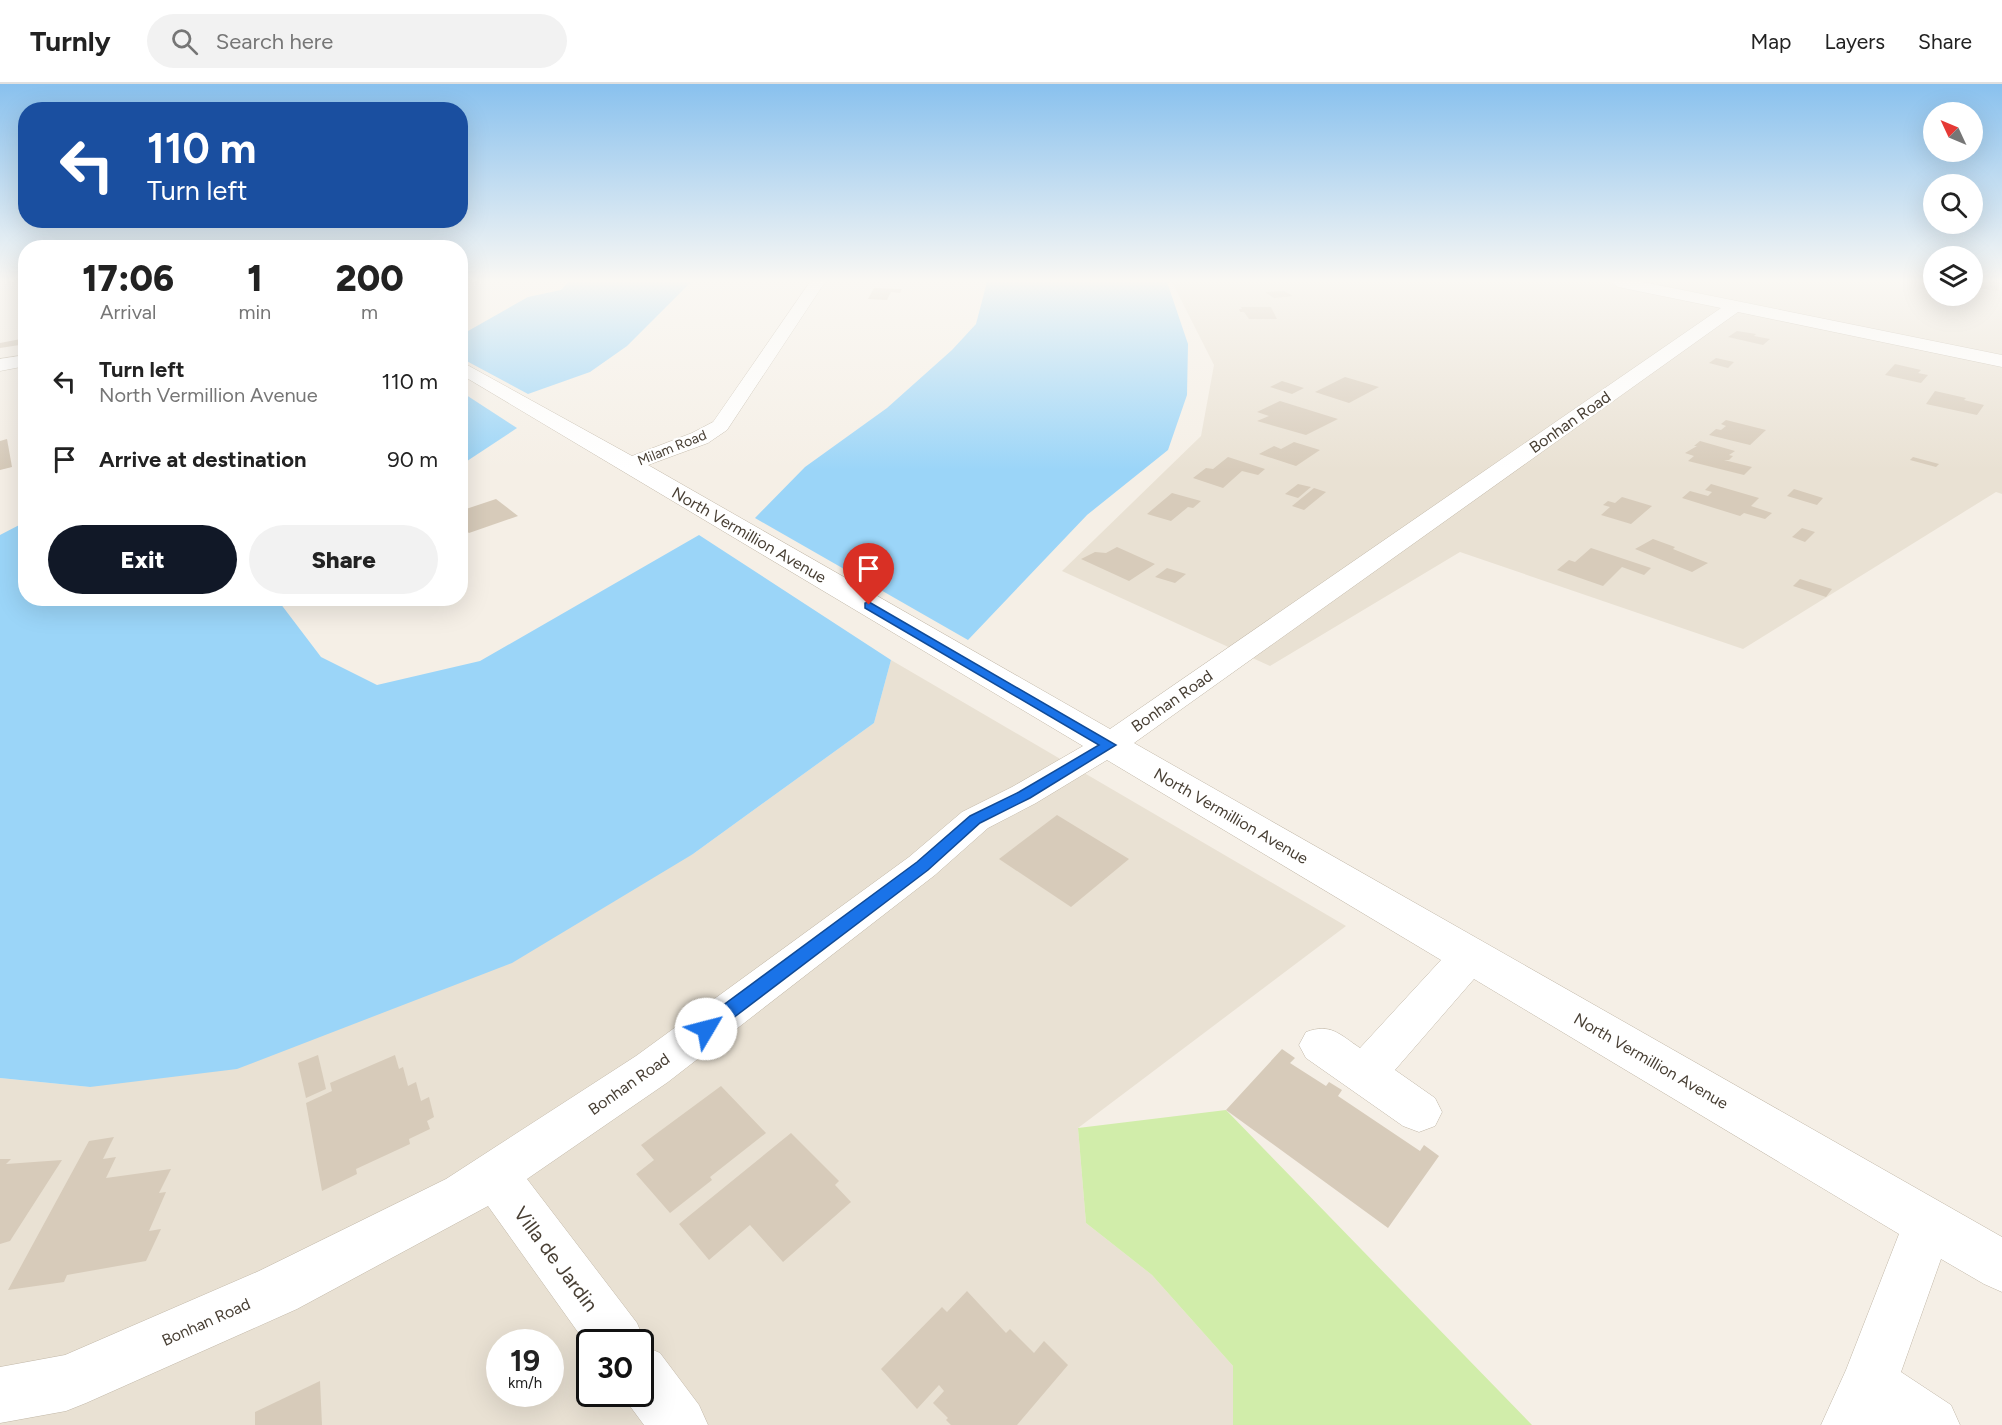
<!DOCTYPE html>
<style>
body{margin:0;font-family:Figtree,sans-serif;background:#f2f2f2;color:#222;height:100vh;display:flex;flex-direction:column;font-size:22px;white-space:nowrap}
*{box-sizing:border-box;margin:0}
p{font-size:20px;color:#767676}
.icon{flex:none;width:33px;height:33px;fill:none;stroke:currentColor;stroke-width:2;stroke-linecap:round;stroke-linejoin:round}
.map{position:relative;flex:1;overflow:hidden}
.details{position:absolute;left:18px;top:156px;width:450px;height:366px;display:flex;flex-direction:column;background:#fff;border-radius:24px;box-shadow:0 6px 24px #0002}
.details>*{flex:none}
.banner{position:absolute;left:18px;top:18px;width:450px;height:126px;border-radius:24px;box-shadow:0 6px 24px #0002;background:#1a4fa0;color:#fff;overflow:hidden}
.needle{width:39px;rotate:314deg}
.tools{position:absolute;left:1923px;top:18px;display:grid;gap:12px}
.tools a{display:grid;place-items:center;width:60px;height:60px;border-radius:50%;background:#fff;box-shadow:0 6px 24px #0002;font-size:30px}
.speed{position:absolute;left:486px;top:1245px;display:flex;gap:12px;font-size:30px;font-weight:700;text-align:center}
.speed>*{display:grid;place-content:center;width:78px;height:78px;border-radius:50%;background:#fff;box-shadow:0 6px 24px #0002;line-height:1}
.speed small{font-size:15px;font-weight:400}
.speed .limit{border:3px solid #111;border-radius:9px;background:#fff;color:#111}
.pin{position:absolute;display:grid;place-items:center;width:51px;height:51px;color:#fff;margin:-62px -26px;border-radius:50% 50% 50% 0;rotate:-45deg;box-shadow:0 0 6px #0007}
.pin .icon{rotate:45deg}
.me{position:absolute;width:66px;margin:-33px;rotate:53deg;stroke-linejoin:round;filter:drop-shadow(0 0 4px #0008)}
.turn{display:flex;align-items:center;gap:21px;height:126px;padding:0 30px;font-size:27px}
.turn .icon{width:78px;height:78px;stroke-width:2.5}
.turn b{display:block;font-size:42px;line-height:51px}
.eta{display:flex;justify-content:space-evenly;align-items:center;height:102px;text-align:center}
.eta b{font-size:36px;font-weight:800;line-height:42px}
.primary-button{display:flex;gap:12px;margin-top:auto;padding:12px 30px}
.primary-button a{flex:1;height:69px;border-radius:36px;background:#111827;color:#fff;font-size:24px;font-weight:800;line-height:69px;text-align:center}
.primary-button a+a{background:#f2f2f2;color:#222}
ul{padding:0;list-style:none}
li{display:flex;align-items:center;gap:18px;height:78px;padding:0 30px}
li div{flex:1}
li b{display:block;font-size:22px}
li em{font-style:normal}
header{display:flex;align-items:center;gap:36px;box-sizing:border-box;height:84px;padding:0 30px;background:#fff;border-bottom:2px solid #e0e0e0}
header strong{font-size:28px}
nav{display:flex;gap:33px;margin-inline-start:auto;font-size:21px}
.search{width:420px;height:54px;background:#f2f2f2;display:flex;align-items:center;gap:15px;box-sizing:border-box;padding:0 21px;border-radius:33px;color:#767676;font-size:22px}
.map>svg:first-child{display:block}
.residential{fill:#e9e1d3;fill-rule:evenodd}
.green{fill:#d1edaa}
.water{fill:#9bd5f8}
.building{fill:#d7cbba}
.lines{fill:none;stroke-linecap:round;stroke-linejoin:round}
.minor-casing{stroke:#c1b7a7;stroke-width:1}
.minor{fill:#fff;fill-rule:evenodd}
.route{fill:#1a73e8;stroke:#114b97;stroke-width:1.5}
.labels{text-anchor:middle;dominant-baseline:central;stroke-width:4.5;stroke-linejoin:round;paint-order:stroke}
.far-street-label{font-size:14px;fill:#483f34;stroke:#fff}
.street-label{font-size:16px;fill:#483f34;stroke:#fff}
.near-street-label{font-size:20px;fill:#483f34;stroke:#fff}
</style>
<header>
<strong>Turnly</strong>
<div class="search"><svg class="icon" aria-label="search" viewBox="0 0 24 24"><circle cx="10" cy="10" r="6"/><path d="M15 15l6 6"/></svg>Search here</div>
<nav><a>Map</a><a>Layers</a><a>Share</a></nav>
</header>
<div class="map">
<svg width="2002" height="1341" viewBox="0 0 2002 1341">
<rect width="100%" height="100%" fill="#f5efe6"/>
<!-- residential -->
<g class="residential">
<polygon points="1172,198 1933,198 1934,212 1972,212 1973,198 2002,198 2002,410 1996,408 1743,565 1460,468 1270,582 1062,487 1201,352 1214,281"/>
<path d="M 891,576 L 1346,842 L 1078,1044 L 1086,1139 L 1152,1191 L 1233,1282 L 1233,1341 L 0,1341 L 0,994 L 90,1003 L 693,770 L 874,639 ZM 500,1258 L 550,1258 L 550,1310 L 500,1310 ZM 590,1258 L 640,1258 L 640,1310 L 590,1310 Z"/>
</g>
<!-- green -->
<polygon class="green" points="1226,1026 1532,1341 1233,1341 1233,1282 1152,1191 1086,1139 1078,1044"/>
<!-- water -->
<g class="water">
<polygon points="568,198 691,198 627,262 590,288 528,310 461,274 461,251 528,213 561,206"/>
<polygon points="987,198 1167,198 1188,260 1187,311 1168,366 1087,431 968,556 755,434 805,383 887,324 952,266 976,240"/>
<polygon points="460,307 517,344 461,381 460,381"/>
<polygon points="25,438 26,514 277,515 321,573 377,601 480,577 699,451 891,576 874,639 693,770 512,879 237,985 90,1003 0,994 0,451"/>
</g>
<!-- building -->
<g class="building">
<polygon points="1972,198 2000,198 1998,207 1978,204 1979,201"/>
<polygon points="874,204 902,205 900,209 891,208 887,216 868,215"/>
<polygon points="1284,207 1293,212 1274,214 1265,208"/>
<polygon points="1241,223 1271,223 1277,235 1249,235 1244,228 1240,228 1239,225 1242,225"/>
<polygon points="1737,247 1756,250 1754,252 1770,255 1763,261 1728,253"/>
<polygon points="26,254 26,260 0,264 0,259"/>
<polygon points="1716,274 1734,278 1728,284 1709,279"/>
<polygon points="1895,280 1921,286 1918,289 1928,291 1921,299 1885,291"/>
<polygon points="1345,293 1379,303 1349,319 1315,308"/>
<polygon points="1282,297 1304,304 1292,310 1270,303"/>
<polygon points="1935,307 1966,314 1964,316 1984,321 1977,331 1926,320"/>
<polygon points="1280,317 1338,335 1306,351 1257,337 1269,332 1257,328"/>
<polygon points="1726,336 1766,346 1750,361 1709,351 1716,345 1721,346 1726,342 1721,340"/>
<polygon points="7,355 12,383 0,386 0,357"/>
<polygon points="1700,357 1735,367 1729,371 1733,372 1729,376 1724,376 1752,383 1744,391 1688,377 1694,372 1685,369 1697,362 1694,362"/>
<polygon points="1294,358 1320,366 1296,382 1259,370 1274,362 1281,365"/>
<polygon points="1228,373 1265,385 1258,391 1242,387 1223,404 1193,394 1206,384 1213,385"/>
<polygon points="1913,373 1939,380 1936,383 1910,376"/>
<polygon points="1298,400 1311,403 1298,414 1285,410"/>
<polygon points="1711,400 1759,414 1751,422 1772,429 1765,435 1744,429 1740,432 1682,414 1690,407 1708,412 1712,408 1705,406"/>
<polygon points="1314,404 1326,408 1304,426 1292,422"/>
<polygon points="1794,405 1823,414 1817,421 1787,412"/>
<polygon points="1172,409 1201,417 1193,424 1188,423 1171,437 1147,430"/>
<polygon points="1622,413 1652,422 1631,440 1601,431 1610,423 1603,421 1608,417 1615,419"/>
<polygon points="496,415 518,432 469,449 460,442 460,427"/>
<polygon points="1802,444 1815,448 1805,458 1792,453"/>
<polygon points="1653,455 1675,463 1673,465 1708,479 1692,488 1635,465"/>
<polygon points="1117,463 1155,480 1129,497 1081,475 1095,468 1106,469"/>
<polygon points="1591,464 1651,484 1644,491 1622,483 1603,502 1557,486 1569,476 1575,478"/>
<polygon points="1167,484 1186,490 1175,499 1155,493"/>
<polygon points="1800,495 1832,505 1826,513 1793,502"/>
<polygon points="1057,731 1129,775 1071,823 999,775"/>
<polygon points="1282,965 1295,974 1290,979 1326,1002 1329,998 1342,1006 1338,1012 1420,1067 1424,1061 1439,1072 1388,1144 1226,1026"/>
<polygon points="318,971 326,1005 306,1014 298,979"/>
<polygon points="395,971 399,985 403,983 408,1002 416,998 421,1017 429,1013 434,1033 427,1037 430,1045 409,1055 410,1060 356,1085 357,1090 322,1107 306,1019 332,1007 330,999"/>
<polygon points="721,1002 766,1049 710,1093 712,1096 670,1129 636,1090 654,1076 641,1061"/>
<polygon points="791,1049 839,1097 835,1101 851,1118 783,1178 750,1141 709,1176 679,1140"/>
<polygon points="114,1053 103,1075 116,1073 106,1094 171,1085 159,1109 166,1108 149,1147 161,1145 146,1177 67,1191 64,1198 8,1206 89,1057"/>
<polygon points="0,1075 11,1075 6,1080 62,1076 10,1157 0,1160"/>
<polygon points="967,1207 1006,1249 1010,1245 1034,1269 1044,1257 1068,1281 1017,1341 951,1341 946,1336 948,1334 933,1319 944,1307 939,1301 917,1325 881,1285 942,1223 947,1228"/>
<polygon points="320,1297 322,1341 255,1341 255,1328"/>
</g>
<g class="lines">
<!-- minor casing -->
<g class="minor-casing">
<g id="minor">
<path d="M 810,198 L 825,198 L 727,346 L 708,359 L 648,381 L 1110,645 L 1721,224 L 1618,203 L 1611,198 L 1643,198 L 2002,271 L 2002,283 L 1738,228 L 1134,659 L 2002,1153 L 2002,1208 L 1984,1200 L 1941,1175 L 1901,1288 L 1951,1321 L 1960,1341 L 1821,1341 L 1846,1286 L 1899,1150 L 1474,895 L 1395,986 L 1435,1014 L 1442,1028 L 1435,1042 L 1419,1048 L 1403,1042 L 1306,974 L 1299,961 L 1306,948 C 1331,939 1339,950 1360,964 L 1441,876 L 1107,676 L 1036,719 L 988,744 L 935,791 L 668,998 L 527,1095 L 637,1239 L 645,1258 L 644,1262 L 660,1269 L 699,1321 L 708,1341 L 644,1341 L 621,1310 L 640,1310 L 640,1258 L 590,1258 L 590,1265 L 488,1122 L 297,1225 L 86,1319 L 66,1327 L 0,1339 L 0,1283 L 65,1271 L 259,1187 L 446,1095 L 636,972 L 909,773 L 962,728 L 1012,703 L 1083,662 L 460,290 L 460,277 L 632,372 L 692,349 L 713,338 Z"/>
<polygon points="26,271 26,282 0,287 0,275"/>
</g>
</g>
<!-- minor -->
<use href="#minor" class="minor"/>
</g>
<!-- sky -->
<linearGradient id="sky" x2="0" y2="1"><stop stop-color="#89c1ee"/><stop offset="0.51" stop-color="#faf8f4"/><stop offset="1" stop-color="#faf8f4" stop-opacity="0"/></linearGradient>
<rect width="2002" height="386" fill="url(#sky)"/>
<!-- route -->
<polygon class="route" points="869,518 1116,661 1030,714 980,739 928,786 712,950 706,952 699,950 697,945 699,939 917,778 970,732 1019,708 1099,661 865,524 865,519"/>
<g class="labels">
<!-- far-street labels -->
<g class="far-street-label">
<text transform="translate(672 364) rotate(-22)">Milam Road</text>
</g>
<!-- street labels -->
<g class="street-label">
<text transform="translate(1570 338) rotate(-35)">Bonhan Road</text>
<text transform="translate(749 451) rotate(30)">North Vermillion Avenue</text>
<text transform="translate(1172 617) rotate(-35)">Bonhan Road</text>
<text transform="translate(1231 732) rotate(30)">North Vermillion Avenue</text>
<text transform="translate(1651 977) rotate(30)">North Vermillion Avenue</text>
<text transform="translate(629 1000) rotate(-35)">Bonhan Road</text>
<text transform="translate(206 1238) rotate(-24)">Bonhan Road</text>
</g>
<!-- near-street labels -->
<g class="near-street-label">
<text transform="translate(556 1175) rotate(53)">Villa de Jardin</text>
</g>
</g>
</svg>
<div class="tools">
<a><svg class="needle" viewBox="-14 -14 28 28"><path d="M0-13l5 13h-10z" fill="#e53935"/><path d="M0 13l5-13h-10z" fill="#767676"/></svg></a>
<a><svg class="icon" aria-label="search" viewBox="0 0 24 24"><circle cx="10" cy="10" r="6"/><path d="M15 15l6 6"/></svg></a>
<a><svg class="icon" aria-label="layers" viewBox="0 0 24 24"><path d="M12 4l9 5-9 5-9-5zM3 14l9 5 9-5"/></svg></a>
</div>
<div class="speed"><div>19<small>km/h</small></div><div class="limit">30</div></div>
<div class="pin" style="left:869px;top:521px;background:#d93025"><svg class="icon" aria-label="arrive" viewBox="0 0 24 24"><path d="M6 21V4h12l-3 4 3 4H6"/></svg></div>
<svg class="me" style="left:706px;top:945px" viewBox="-20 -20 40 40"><circle r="19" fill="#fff"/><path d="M0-13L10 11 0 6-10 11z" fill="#1a73e8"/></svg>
<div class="banner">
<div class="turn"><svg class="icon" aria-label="left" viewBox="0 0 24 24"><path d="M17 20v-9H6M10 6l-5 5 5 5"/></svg><div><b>110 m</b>Turn left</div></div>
</div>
<section class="details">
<div class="eta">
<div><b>17:06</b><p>Arrival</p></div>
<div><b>1</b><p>min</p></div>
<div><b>200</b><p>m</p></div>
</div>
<ul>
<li><svg class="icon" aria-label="left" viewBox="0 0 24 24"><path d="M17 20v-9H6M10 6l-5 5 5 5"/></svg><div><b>Turn left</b><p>North Vermillion Avenue</p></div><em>110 m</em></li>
<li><svg class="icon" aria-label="arrive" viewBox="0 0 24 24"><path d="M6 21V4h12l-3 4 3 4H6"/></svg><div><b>Arrive at destination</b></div><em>90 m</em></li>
</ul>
<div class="primary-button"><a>Exit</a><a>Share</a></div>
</section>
</div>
